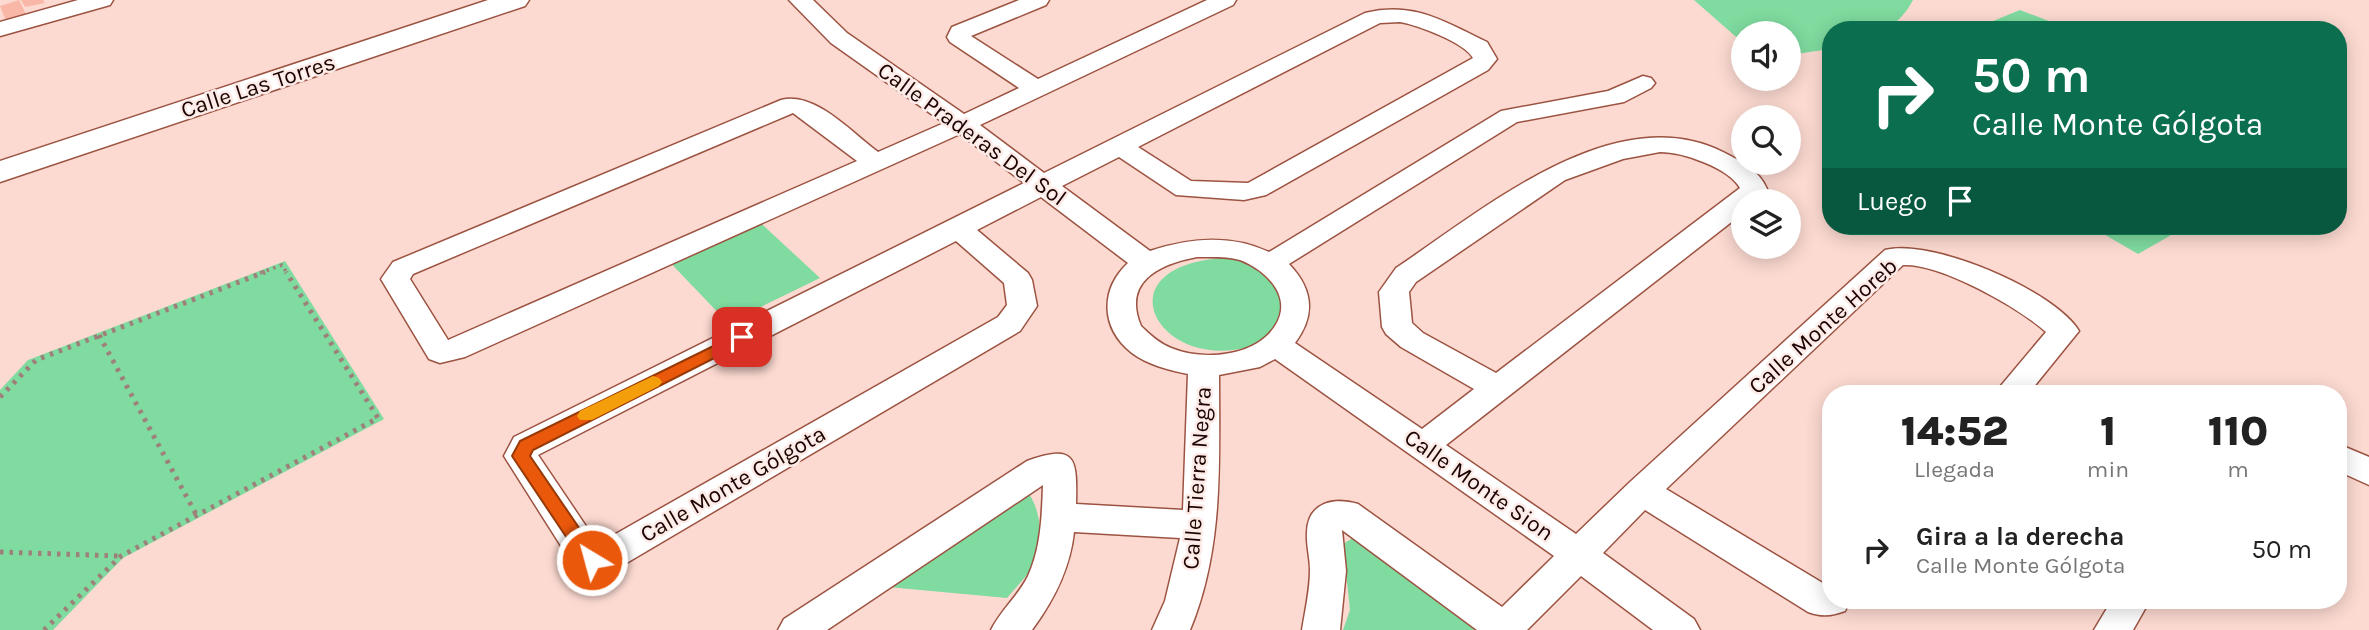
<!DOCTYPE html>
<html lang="es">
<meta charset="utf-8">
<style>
body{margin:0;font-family:Karla,sans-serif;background:#f6f6f6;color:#222;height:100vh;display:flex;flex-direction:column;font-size:26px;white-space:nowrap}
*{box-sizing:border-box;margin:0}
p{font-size:23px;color:#767676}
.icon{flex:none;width:38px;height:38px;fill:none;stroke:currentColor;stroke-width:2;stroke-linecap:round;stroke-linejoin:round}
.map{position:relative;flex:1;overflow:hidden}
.details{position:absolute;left:1822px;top:385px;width:525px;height:224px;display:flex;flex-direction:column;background:#fff;border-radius:28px;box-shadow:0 4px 18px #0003}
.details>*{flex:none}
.hud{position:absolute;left:1822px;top:21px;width:525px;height:214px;border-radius:28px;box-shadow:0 4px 18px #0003;background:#0b6e4f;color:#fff;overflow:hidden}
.tools{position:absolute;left:1731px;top:21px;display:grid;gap:14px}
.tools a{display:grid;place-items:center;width:70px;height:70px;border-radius:50%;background:#fff;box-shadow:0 4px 18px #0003;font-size:35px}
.pin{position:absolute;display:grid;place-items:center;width:60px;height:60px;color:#fff;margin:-30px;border-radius:14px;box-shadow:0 4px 10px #0006}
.me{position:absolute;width:77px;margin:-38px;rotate:323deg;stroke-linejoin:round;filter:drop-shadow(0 0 5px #0008)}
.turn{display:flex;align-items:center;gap:24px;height:147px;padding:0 35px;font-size:32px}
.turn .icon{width:91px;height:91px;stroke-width:2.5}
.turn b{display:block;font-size:49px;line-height:60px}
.then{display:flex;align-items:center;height:66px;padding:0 35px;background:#0003;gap:14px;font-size:26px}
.eta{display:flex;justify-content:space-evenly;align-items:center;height:119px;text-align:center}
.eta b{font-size:42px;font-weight:800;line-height:49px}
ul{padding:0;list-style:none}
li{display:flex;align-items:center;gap:21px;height:91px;padding:0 35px}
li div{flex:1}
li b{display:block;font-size:26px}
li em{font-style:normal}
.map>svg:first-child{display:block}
.green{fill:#7fdb9f}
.building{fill:#f9b8a7}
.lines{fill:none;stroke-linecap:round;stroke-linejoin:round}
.minor-casing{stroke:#9c5342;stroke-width:3}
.major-casing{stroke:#9c5342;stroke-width:3}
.path-far1{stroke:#9e807a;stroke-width:3.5;stroke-dasharray:2.5 4.5;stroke-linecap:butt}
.path{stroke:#9e807a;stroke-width:5;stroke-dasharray:3.5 6;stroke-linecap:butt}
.minor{fill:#fff;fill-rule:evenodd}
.major{fill:#fff;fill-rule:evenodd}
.route{fill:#ea580c;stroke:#983908;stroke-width:2}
.slow{fill:#f59e0b}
.labels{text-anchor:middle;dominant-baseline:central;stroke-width:5;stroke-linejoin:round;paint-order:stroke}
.street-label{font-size:23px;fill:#1c0301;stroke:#fdebe7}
</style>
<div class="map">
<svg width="2369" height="630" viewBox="0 0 2369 630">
<rect width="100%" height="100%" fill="#fcdad1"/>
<!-- green -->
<g class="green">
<path d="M 1694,0 L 1913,0 C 1892,39 1870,30 1830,30 L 1830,49 L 1789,55 L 1788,33 L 1743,33 L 1743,43 Z"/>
<polygon points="2020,10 2072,30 1971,30"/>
<polygon points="750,213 820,278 728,323 661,253"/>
<polygon points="2090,226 2187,226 2138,254"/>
<path d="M 1225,258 L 1246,261 L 1280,280 L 1285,325 C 1274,332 1261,344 1249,347 C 1156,372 1100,265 1225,258 Z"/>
<polygon points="285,261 384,419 123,558 53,630 0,630 0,390 28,360"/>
<path d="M 1028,492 C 1042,513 1044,543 1032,567 C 1026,578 1015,588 1007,598 L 888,587 Z"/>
<polygon points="1361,533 1489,630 1343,630 1350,610 1343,544"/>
</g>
<!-- building -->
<g class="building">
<polygon points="19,0 27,16 6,21 0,6"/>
<polygon points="21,0 43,0 45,3 25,7"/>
</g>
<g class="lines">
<!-- minor casing -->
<g class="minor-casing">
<g id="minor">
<polygon points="78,0 113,0 110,5 0,36 0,22"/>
<path d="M 789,0 L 813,0 L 847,33 L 964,114 L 1019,88 L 950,42 L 947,37 L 952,27 L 1019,0 L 1049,0 L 1046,5 L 971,36 L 1038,79 L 1207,0 L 1236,0 L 1233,5 L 980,125 L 1044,173 L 1365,13 C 1414,1 1445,22 1487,42 L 1497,59 L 1488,70 L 1266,195 L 1244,200 L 1176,195 L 1119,157 L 1062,186 L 1150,251 C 1189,238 1230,234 1269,252 L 1501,111 L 1608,91 L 1643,76 L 1651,78 L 1655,83 L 1651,88 L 1624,102 L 1517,122 L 1289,264 C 1313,289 1316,315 1295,343 L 1422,429 L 1474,389 L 1401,347 L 1386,334 L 1382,327 L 1379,292 L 1396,268 C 1482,211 1614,97 1723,152 C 1741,161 1759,170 1767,189 L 1759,200 L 1743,201 L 1743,213 L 1446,445 L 1576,534 L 1630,482 L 1885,250 C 1931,238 2054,290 2079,331 L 2028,394 L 1994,394 L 2046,332 C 2018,307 1940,263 1903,265 L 1666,489 L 1826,585 L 1830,585 L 1830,600 L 1850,600 L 1845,611 C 1831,616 1822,617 1808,612 L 1645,510 L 1603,553 L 1694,619 L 1700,630 L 1653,630 L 1581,576 L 1527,630 L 1477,630 L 1342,530 L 1346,571 L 1340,630 L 1302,630 C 1305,611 1310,590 1310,570 C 1310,557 1306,545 1307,532 C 1308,502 1334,497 1358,504 L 1502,607 L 1554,556 L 1275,359 L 1260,367 L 1219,375 C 1219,462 1224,548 1190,630 L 1152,630 L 1165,601 L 1180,538 L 1074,532 C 1070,569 1054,600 1032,630 L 991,630 C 1001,610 1018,596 1028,576 C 1041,548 1042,515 1043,485 L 827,630 L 778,630 L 784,619 L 1027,461 C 1077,443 1077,459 1076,504 L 1183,510 L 1188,374 C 1169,370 1148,365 1132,353 C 1100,328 1100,289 1128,263 L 1041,197 L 977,230 L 1028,273 L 1032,280 L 1037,306 L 1020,331 L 618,568 L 597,574 L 575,568 L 504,456 L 514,437 L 1024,183 L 960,134 L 465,357 L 440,363 L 429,359 L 381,279 L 393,262 L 781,100 C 815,91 852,133 878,152 L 944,123 L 831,43 ZM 1400,22 C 1418,25 1465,43 1473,58 L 1248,183 L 1191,181 L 1138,147 L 1380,23 ZM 793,113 L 857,161 L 448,340 L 410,279 L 413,274 ZM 1660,152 C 1683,152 1729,168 1740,188 L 1496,373 L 1423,333 L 1412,323 L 1409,292 L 1416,282 L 1565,180 L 1623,159 ZM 956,241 L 1004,283 L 1007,305 L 998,317 L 598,544 L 538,455 ZM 1197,257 C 1211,257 1227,256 1240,260 C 1266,270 1294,297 1275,326 C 1255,357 1203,361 1171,348 C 1159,343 1150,335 1141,326 C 1122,281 1160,264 1197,257 Z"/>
<polygon points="2338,444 2369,457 2369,485 2338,471"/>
<polygon points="2112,600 2150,600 2133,630 2094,630"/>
</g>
</g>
<!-- major casing -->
<g class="major-casing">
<polygon id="major" points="488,0 529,0 525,6 0,182 0,161"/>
</g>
<!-- path-far1 -->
<polyline class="path-far1" points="260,273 282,265 287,273"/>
<!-- path -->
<g class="path">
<polyline points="99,335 197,516"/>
<polyline points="0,397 36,360 265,272"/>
<polyline points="0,552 120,556"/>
<polyline points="44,630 121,556 378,418 286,272"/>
</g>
<!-- minor -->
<use href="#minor" class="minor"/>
<!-- major -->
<use href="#major" class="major"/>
</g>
<!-- route -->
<polygon class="route" points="742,332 750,337 748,341 533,450 530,456 601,560 598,565 592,568 585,565 512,456 520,441"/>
<!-- slow -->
<polygon class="slow" points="653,376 659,378 662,382 659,386 592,420 580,420 577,416 580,411"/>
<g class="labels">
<!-- street labels -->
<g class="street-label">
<text transform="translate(258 86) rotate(-18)">Calle Las Torres</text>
<text transform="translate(972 134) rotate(36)">Calle Praderas Del Sol</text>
<text transform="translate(1823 326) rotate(-42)">Calle Monte Horeb</text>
<text transform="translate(1197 478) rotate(-86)">Calle Tierra Negra</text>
<text transform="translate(733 484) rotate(-30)">Calle Monte Gólgota</text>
<text transform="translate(1479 485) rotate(35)">Calle Monte Sion</text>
</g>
</g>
</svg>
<div class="tools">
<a><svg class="icon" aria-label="sound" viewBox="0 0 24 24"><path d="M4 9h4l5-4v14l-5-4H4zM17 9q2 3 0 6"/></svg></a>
<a><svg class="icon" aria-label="search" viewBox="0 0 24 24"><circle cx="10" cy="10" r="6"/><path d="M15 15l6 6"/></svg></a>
<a><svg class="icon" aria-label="layers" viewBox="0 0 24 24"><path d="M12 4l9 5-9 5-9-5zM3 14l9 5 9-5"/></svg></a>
</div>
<div class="pin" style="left:742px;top:337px;background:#d93025"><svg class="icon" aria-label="arrive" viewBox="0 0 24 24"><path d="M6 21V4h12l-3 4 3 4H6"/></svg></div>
<svg class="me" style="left:592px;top:560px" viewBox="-20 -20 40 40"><circle r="17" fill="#ea580c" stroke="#fff" stroke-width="3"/><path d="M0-11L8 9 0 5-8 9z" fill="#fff"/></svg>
<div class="hud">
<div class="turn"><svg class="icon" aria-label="right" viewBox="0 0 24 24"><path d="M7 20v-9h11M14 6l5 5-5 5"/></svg><div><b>50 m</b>Calle Monte Gólgota</div></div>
<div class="then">Luego<svg class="icon" aria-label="arrive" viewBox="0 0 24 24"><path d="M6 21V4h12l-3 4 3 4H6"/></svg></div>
</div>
<section class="details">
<div class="eta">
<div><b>14:52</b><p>Llegada</p></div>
<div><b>1</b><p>min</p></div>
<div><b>110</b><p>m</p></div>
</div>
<ul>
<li><svg class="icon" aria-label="right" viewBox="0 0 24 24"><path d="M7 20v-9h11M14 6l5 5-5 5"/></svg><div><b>Gira a la derecha</b><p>Calle Monte Gólgota</p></div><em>50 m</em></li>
</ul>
</section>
</div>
